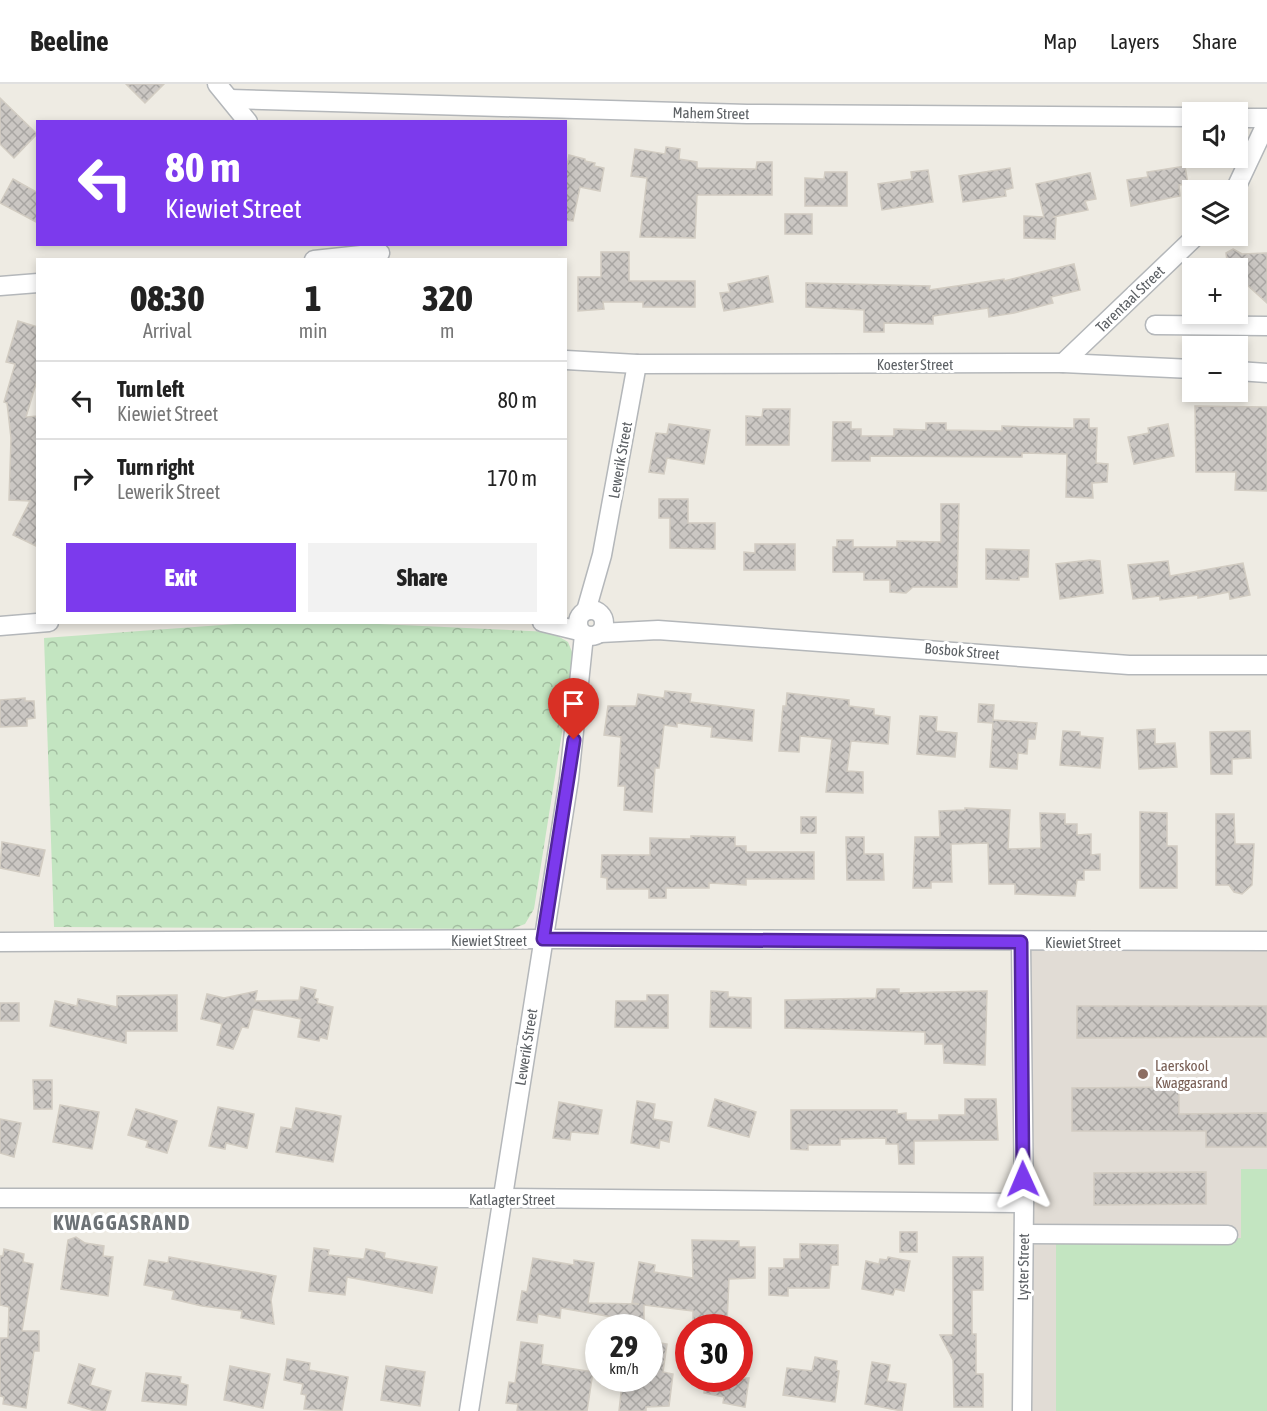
<!DOCTYPE html>
<meta charset="utf-8">
<style>
body{margin:0;font-family:"Asap Condensed",sans-serif;background:#f2f2f2;color:#222;height:100vh;display:flex;flex-direction:column;font-size:22px;white-space:nowrap}
*{box-sizing:border-box;margin:0}
p{font-size:20px;color:#767676}
.icon{flex:none;width:33px;height:33px;fill:none;stroke:currentColor;stroke-width:2;stroke-linecap:round;stroke-linejoin:round}
.map{position:relative;flex:1;overflow:hidden}
.drawer{position:absolute;left:36px;top:174px;width:531px;height:366px;display:flex;flex-direction:column;background:#fff;border-radius:0px;box-shadow:0 3px 9px #0003}
.drawer>*{flex:none}
.banner{position:absolute;left:36px;top:36px;width:531px;height:126px;border-radius:0px;box-shadow:0 3px 9px #0003;background:#7c3aed;color:#fff;overflow:hidden}
.buttons{position:absolute;left:1182px;top:18px;display:grid;gap:12px}
.buttons a{display:grid;place-items:center;width:66px;height:66px;border-radius:0px;background:#fff;box-shadow:0 3px 9px #0003;font-size:30px}
.speed{position:absolute;left:585px;top:1230px;display:flex;gap:12px;font-size:30px;font-weight:700;text-align:center}
.speed>*{display:grid;place-content:center;width:78px;height:78px;border-radius:50%;background:#fff;box-shadow:0 3px 9px #0003;line-height:1}
.speed small{font-size:15px;font-weight:400}
.speed .limit{border:9px solid #d22;background:#fff;color:#111}
.pin{position:absolute;display:grid;place-items:center;width:51px;height:51px;color:#fff;margin:-62px -26px;border-radius:50% 50% 50% 0;rotate:-45deg;box-shadow:0 0 6px #0007}
.pin .icon{rotate:45deg}
.me{position:absolute;width:66px;margin:-33px;rotate:359deg;stroke-linejoin:round;filter:drop-shadow(0 0 4px #0008)}
.turn{display:flex;align-items:center;gap:21px;height:126px;padding:0 30px;font-size:27px}
.turn .icon{width:78px;height:78px;stroke-width:2.5}
.turn b{display:block;font-size:42px;line-height:51px}
.eta{display:flex;justify-content:space-evenly;align-items:center;height:102px;text-align:center}
.eta b{font-size:36px;font-weight:800;line-height:42px}
.button{display:flex;gap:12px;margin-top:auto;padding:12px 30px}
.button a{flex:1;height:69px;border-radius:0px;background:#7c3aed;color:#fff;font-size:24px;font-weight:800;line-height:69px;text-align:center}
.button a+a{background:#f2f2f2;color:#222}
ul{padding:0;list-style:none}
li{display:flex;align-items:center;gap:18px;height:78px;padding:0 30px;border-top:2px solid #e0e0e0}
li div{flex:1}
li b{display:block;font-size:22px}
li em{font-style:normal}
header{display:flex;align-items:center;gap:36px;box-sizing:border-box;height:84px;padding:0 30px;background:#fff;border-bottom:2px solid #e0e0e0}
header strong{font-size:28px}
nav{display:flex;gap:33px;margin-inline-start:auto;font-size:21px}
.map>svg:first-child{display:block}
.education{fill:#e1dcd5}
.green{fill:#c3e5c1}
.park{fill:url(#park-crowns)}
.building{fill:url(#building-cross-hatch);stroke:#d2ccc2;stroke-width:1.5}
.lines{fill:none;stroke-linecap:round;stroke-linejoin:round}
.minor-casing{stroke:#b4b7ba;stroke-width:21}
.minor{stroke:#fff;stroke-width:18}
.route-casing{stroke:#51269a;stroke-width:15}
.route{stroke:#7c3aed;stroke-width:10}
.education-dot{fill:#8d6e63;stroke:#fff;stroke-width:2}
.labels{text-anchor:middle;dominant-baseline:central;stroke-width:6;stroke-linejoin:round;paint-order:stroke}
.street-label{font-size:15px;fill:#5c6064;stroke:#fff}
.education-label{font-size:15px;fill:#785e54;stroke:#fff;text-anchor:start}
.district-label{font-size:21px;font-weight:bold;letter-spacing:1.5px;fill:#6d7276;stroke:#fff}
</style>
<header>
<strong>Beeline</strong>
<nav><a>Map</a><a>Layers</a><a>Share</a></nav>
</header>
<div class="map">
<svg width="1267" height="1327" viewBox="0 0 1267 1327">
<defs>
<pattern id="park-crowns" width="20" height="18" patternUnits="userSpaceOnUse" patternTransform="scale(1.5)"><rect width="20" height="18" fill="#c3e5c1"/><path d="M2 6a3 3 0 1 1 6 0M12 15a3 3 0 1 1 6 0" fill="none" stroke="#a2bda0"/></pattern>
<pattern id="building-cross-hatch" width="8" height="8" patternUnits="userSpaceOnUse" patternTransform="scale(1.5)"><rect width="8" height="8" fill="#cbc7c3"/><path d="M0 0l8 8M0 8l8-8" fill="none" stroke="#a8a5a2"/></pattern>
</defs>
<rect width="100%" height="100%" fill="#eeebe3"/>
<!-- education -->
<polygon class="education" points="1267,859 1267,1327 1018,1327 1018,860"/>
<!-- green -->
<polygon class="green" points="1241,1085 1267,1085 1267,1327 1056,1327 1056,1155 1241,1154"/>
<!-- park -->
<polygon class="park" points="263,538 357,539 551,548 568,558 574,573 534,825 525,840 512,845 54,843 44,554"/>
<!-- building -->
<g class="building">
<polygon points="126,0 164,0 145,19"/>
<polygon points="0,14 37,50 14,74 0,60"/>
<polygon points="666,63 680,65 679,75 697,78 697,84 756,85 757,78 772,78 772,111 697,111 695,154 640,153 647,94 631,92 635,65 665,70"/>
<polygon points="569,71 585,75 585,77 595,79 594,82 604,84 600,107 580,103 573,137 566,136 566,87"/>
<polygon points="1185,82 1188,100 1179,101 1180,112 1131,122 1127,96 1148,93 1147,88"/>
<polygon points="1010,84 1013,104 1005,106 1006,112 963,118 959,92"/>
<polygon points="928,86 933,118 882,126 878,100 912,95 911,88"/>
<polygon points="825,88 847,88 847,122 805,122 805,94 824,95"/>
<polygon points="1090,89 1096,115 1085,117 1088,126 1053,133 1056,133 1055,155 1024,154 1024,132 1044,133 1036,100"/>
<polygon points="13,95 38,109 38,139 0,119"/>
<rect x="785" y="130" width="27" height="20"/>
<polygon points="1233,165 1242,170 1267,169 1267,219 1245,199 1238,184 1227,177 1226,169"/>
<polygon points="601,168 629,168 629,197 695,197 695,223 643,223 643,218 603,218 604,225 578,227 578,193 601,193"/>
<polygon points="1074,180 1080,206 1051,213 1053,219 1014,229 989,233 988,224 933,232 933,240 884,239 884,248 864,248 864,226 806,223 806,199 930,202 929,206 1004,195 1004,197"/>
<polygon points="768,192 773,218 724,227 720,209 730,208 728,200"/>
<polygon points="18,237 38,243 38,293 26,333 38,332 38,463 13,451 30,417 9,416 11,354 7,319 4,318 15,280 6,278"/>
<polygon points="1195,322 1267,323 1267,407 1235,406 1236,388 1196,388"/>
<polygon points="763,325 790,325 789,361 746,361 746,332 762,333"/>
<polygon points="1074,335 1089,335 1089,344 1097,344 1096,379 1108,380 1107,398 1092,399 1093,414 1066,413 1067,370 1022,369 1022,373 870,372 870,377 832,377 833,338 851,338 851,345 861,345 861,352 894,352 894,345 926,346 926,339 946,339 946,346 1002,347 1002,342 1074,344"/>
<polygon points="669,340 710,346 704,380 667,374 664,390 649,388 656,349 667,350"/>
<polygon points="1168,340 1174,372 1134,380 1128,353 1149,349 1148,344"/>
<polygon points="659,415 688,415 688,439 715,439 715,465 670,464 670,434 659,434"/>
<polygon points="941,420 959,420 957,503 913,503 906,509 890,508 890,496 864,496 864,488 833,488 833,463 837,463 837,456 853,456 853,463 897,463 897,457 941,458"/>
<polygon points="755,460 795,460 795,486 744,486 744,468 755,469"/>
<polygon points="986,465 1029,466 1028,493 1019,493 1019,496 986,495"/>
<polygon points="1090,476 1100,477 1103,509 1060,515 1056,480"/>
<polygon points="1168,477 1170,492 1243,479 1250,511 1230,515 1229,508 1198,514 1198,511 1160,516 1160,512 1133,515 1128,481"/>
<polygon points="665,607 691,610 690,618 754,626 752,657 711,653 712,643 677,639 677,643 664,641 659,684 655,684 652,728 624,726 625,702 618,702 621,653 604,651 608,622 636,622 638,610 664,614"/>
<polygon points="787,609 849,616 849,622 874,625 874,631 890,633 888,660 851,657 847,687 863,688 863,709 826,708 832,655 800,652 799,668 779,667 783,622 786,622"/>
<polygon points="25,614 25,617 34,617 35,634 27,635 27,642 0,643 0,616"/>
<polygon points="979,620 994,621 993,636 1037,639 1035,655 1028,655 1027,670 1018,669 1017,685 990,683 993,639 978,638"/>
<polygon points="920,632 937,633 936,647 957,649 955,673 917,670"/>
<polygon points="1155,645 1155,660 1175,659 1177,683 1139,685 1137,646"/>
<polygon points="1063,647 1080,648 1080,652 1103,654 1100,684 1060,681"/>
<polygon points="1250,647 1251,674 1232,675 1232,690 1211,690 1210,648"/>
<polygon points="965,724 1010,726 1008,765 1041,764 1040,729 1065,730 1065,740 1077,740 1077,751 1091,750 1091,771 1100,770 1100,786 1084,786 1084,796 1077,796 1075,812 1015,810 1015,800 989,800 988,759 951,760 952,798 931,798 931,804 913,804 915,753 940,753 939,727 965,726"/>
<polygon points="1140,728 1167,729 1167,762 1177,762 1177,804 1140,804"/>
<polygon points="1216,730 1234,730 1235,760 1254,760 1252,801 1242,810 1234,808 1229,801 1216,801"/>
<rect x="801" y="733" width="15" height="16"/>
<polygon points="691,752 735,753 735,762 746,762 746,768 814,768 814,795 746,795 746,801 709,799 709,804 666,804 666,814 649,814 649,805 607,805 607,794 601,793 602,771 650,771 650,754 691,755"/>
<polygon points="846,753 864,753 864,770 883,770 884,796 847,796"/>
<polygon points="2,758 45,766 39,792 0,784"/>
<polygon points="301,903 316,906 314,914 318,915 317,919 333,923 327,955 320,953 319,957 298,953 301,935 253,925 248,944 242,943 233,965 217,961 222,940 201,935 207,910 224,914 257,907 255,917 299,916"/>
<polygon points="877,905 899,905 899,909 987,907 985,981 944,979 943,960 925,960 925,948 785,944 785,916 876,914"/>
<polygon points="711,907 728,908 728,913 751,914 751,944 710,943"/>
<polygon points="177,911 177,947 126,947 126,959 50,942 55,917 77,922 78,915 117,923 117,912"/>
<polygon points="647,911 668,911 668,944 615,943 616,917 647,917"/>
<rect x="0" y="919" width="19" height="18"/>
<polygon points="1077,922 1267,922 1267,953 1077,954"/>
<polygon points="33,996 52,996 52,1025 34,1025"/>
<polygon points="1179,1003 1179,1030 1267,1029 1267,1063 1206,1063 1206,1047 1072,1047 1072,1004"/>
<polygon points="715,1015 756,1028 749,1053 708,1042"/>
<polygon points="965,1015 996,1015 998,1056 914,1057 914,1080 899,1080 898,1060 886,1060 886,1054 840,1055 840,1061 808,1061 808,1066 791,1065 791,1026 897,1026 897,1030 906,1029 906,1036 939,1036 939,1031 965,1031"/>
<polygon points="637,1017 655,1020 653,1035 672,1038 669,1058 660,1056 659,1064 631,1059"/>
<polygon points="559,1018 602,1026 598,1050 571,1048 570,1056 553,1054"/>
<polygon points="60,1021 99,1028 92,1065 53,1058"/>
<polygon points="218,1023 254,1030 247,1064 226,1059 225,1065 209,1062"/>
<polygon points="296,1024 341,1032 333,1078 276,1068 281,1043 292,1045"/>
<polygon points="136,1025 177,1037 167,1069 146,1063 148,1057 128,1051"/>
<polygon points="0,1035 21,1039 14,1073 0,1069"/>
<polygon points="1206,1088 1206,1120 1094,1121 1094,1089"/>
<rect x="900" y="1148" width="17" height="20"/>
<polygon points="76,1153 85,1159 104,1162 103,1172 113,1173 108,1212 61,1205 68,1156"/>
<polygon points="692,1156 739,1157 739,1163 755,1163 755,1194 729,1195 727,1239 693,1238 693,1227 644,1221 644,1241 612,1240 612,1233 561,1224 560,1234 538,1230 537,1239 517,1236 522,1207 527,1208 533,1174 574,1181 574,1176 594,1179 588,1219 639,1220 632,1219 639,1178 655,1181 654,1188 693,1194"/>
<polygon points="800,1160 838,1161 838,1181 831,1181 829,1204 788,1204 788,1212 769,1211 769,1184 784,1184 784,1175 800,1175"/>
<polygon points="314,1164 329,1166 328,1171 364,1175 366,1165 385,1169 384,1174 437,1183 432,1209 347,1193 345,1211 309,1207"/>
<polygon points="4,1165 24,1170 23,1178 33,1180 22,1247 39,1247 39,1267 34,1267 26,1324 3,1320 4,1313 0,1312 0,1254 8,1254 9,1223 0,1221 0,1172 3,1172"/>
<polygon points="169,1173 276,1192 271,1216 274,1240 241,1234 242,1227 202,1222 172,1215 174,1207 144,1201 149,1176 168,1179"/>
<polygon points="888,1173 910,1177 904,1207 895,1205 893,1211 862,1205 866,1177 879,1180 880,1175 887,1176"/>
<polygon points="953,1173 983,1173 983,1206 972,1206 972,1250 976,1250 976,1290 983,1290 983,1323 954,1323 953,1276 940,1251 953,1251"/>
<polygon points="650,1257 667,1260 663,1288 673,1290 669,1322 646,1323 646,1327 619,1327 622,1300 629,1301 630,1294 650,1294"/>
<polygon points="521,1258 543,1261 541,1280 593,1288 587,1327 517,1327 518,1320 506,1319 509,1298 515,1299"/>
<polygon points="815,1273 837,1277 836,1286 839,1287 835,1318 783,1311 787,1284 812,1287"/>
<polygon points="287,1275 310,1279 309,1286 348,1293 342,1327 304,1325 306,1311 301,1310 303,1300 284,1296"/>
<polygon points="872,1278 890,1281 887,1297 906,1300 902,1327 865,1320"/>
<polygon points="79,1280 95,1285 90,1301 111,1307 105,1327 95,1327 68,1319"/>
<polygon points="230,1282 270,1290 263,1324 224,1316"/>
<polygon points="386,1282 425,1288 420,1322 381,1316"/>
<polygon points="146,1289 181,1293 180,1299 188,1301 186,1321 142,1317"/>
<polygon points="706,1294 749,1294 745,1323 723,1319 724,1313 704,1309"/>
</g>
<g class="lines">
<!-- minor casing -->
<g class="minor-casing">
<g id="minor">
<polyline points="217,0 248,38"/>
<polyline points="230,15 747,30 1192,33"/>
<polyline points="1238,34 1267,34"/>
<polyline points="1235,106 1267,38"/>
<polyline points="314,176 380,169"/>
<polyline points="0,202 38,199"/>
<polyline points="1155,241 1267,242"/>
<polyline points="566,276 637,280 1063,279 1192,285"/>
<polyline points="1063,279 1196,152"/>
<polyline points="1238,287 1267,289"/>
<circle cx="591" cy="539" r="13"/>
<polyline points="586,527 602,471 637,280"/>
<polyline points="542,538 579,547"/>
<polyline points="0,542 49,538"/>
<polyline points="600,549 658,546 1129,581 1267,581"/>
<polyline points="0,858 543,855 1267,857"/>
<polyline points="1021,858 1024,1119 1022,1327"/>
<polyline points="0,1114 502,1114 1024,1119"/>
<polyline points="1024,1150 1228,1151"/>
<polyline points="469,1327 569,695 584,551"/>
</g>
</g>
<!-- minor -->
<use href="#minor" class="minor"/>
</g>
<g class="lines">
<!-- route casing -->
<g class="route-casing">
<polyline id="route" points="574,656 543,855 1021,858 1023,1095"/>
</g>
<!-- route -->
<use href="#route" class="route"/>
</g>
<!-- markers -->
<circle class="education-dot" cx="1143" cy="990" r="6"/>
<g class="labels">
<!-- street labels -->
<g class="street-label">
<text transform="translate(711 29) rotate(1)">Mahem Street</text>
<text transform="translate(1130 215) rotate(-44)">Tarentaal Street</text>
<text x="915" y="280">Koester Street</text>
<text transform="translate(620 376) rotate(-80)">Lewerik Street</text>
<text transform="translate(962 567) rotate(5)">Bosbok Street</text>
<text x="489" y="856">Kiewiet Street</text>
<text x="1083" y="858">Kiewiet Street</text>
<text transform="translate(526 963) rotate(-81)">Lewerik Street</text>
<text x="512" y="1115">Katlagter Street</text>
<text transform="translate(1023 1183) rotate(-89)">Lyster Street</text>
</g>
<!-- education labels -->
<g class="education-label">
<text x="1155" y="981">Laerskool<tspan x="1155" dy="17">Kwaggasrand</tspan></text>
</g>
<!-- district labels -->
<g class="district-label">
<text x="122" y="1138">KWAGGASRAND</text>
</g>
</g>
</svg>
<div class="buttons">
<a><svg class="icon" aria-label="sound" viewBox="0 0 24 24"><path d="M4 9h4l5-4v14l-5-4H4zM17 9q2 3 0 6"/></svg></a>
<a><svg class="icon" aria-label="layers" viewBox="0 0 24 24"><path d="M12 4l9 5-9 5-9-5zM3 14l9 5 9-5"/></svg></a>
<a>+</a>
<a>−</a>
</div>
<div class="speed"><div>29<small>km/h</small></div><div class="limit">30</div></div>
<div class="pin" style="left:574px;top:656px;background:#d93025"><svg class="icon" aria-label="arrive" viewBox="0 0 24 24"><path d="M6 21V4h12l-3 4 3 4H6"/></svg></div>
<svg class="me" style="left:1023px;top:1095px" viewBox="-20 -20 40 40"><path d="M0-17L14 15 0 8-14 15z" fill="#7c3aed" stroke="#fff" stroke-width="4"/></svg>
<div class="banner">
<div class="turn"><svg class="icon" aria-label="left" viewBox="0 0 24 24"><path d="M17 20v-9H6M10 6l-5 5 5 5"/></svg><div><b>80 m</b>Kiewiet Street</div></div>
</div>
<section class="drawer">
<div class="eta">
<div><b>08:30</b><p>Arrival</p></div>
<div><b>1</b><p>min</p></div>
<div><b>320</b><p>m</p></div>
</div>
<ul>
<li><svg class="icon" aria-label="left" viewBox="0 0 24 24"><path d="M17 20v-9H6M10 6l-5 5 5 5"/></svg><div><b>Turn left</b><p>Kiewiet Street</p></div><em>80 m</em></li>
<li><svg class="icon" aria-label="right" viewBox="0 0 24 24"><path d="M7 20v-9h11M14 6l5 5-5 5"/></svg><div><b>Turn right</b><p>Lewerik Street</p></div><em>170 m</em></li>
</ul>
<div class="button"><a>Exit</a><a>Share</a></div>
</section>
</div>
